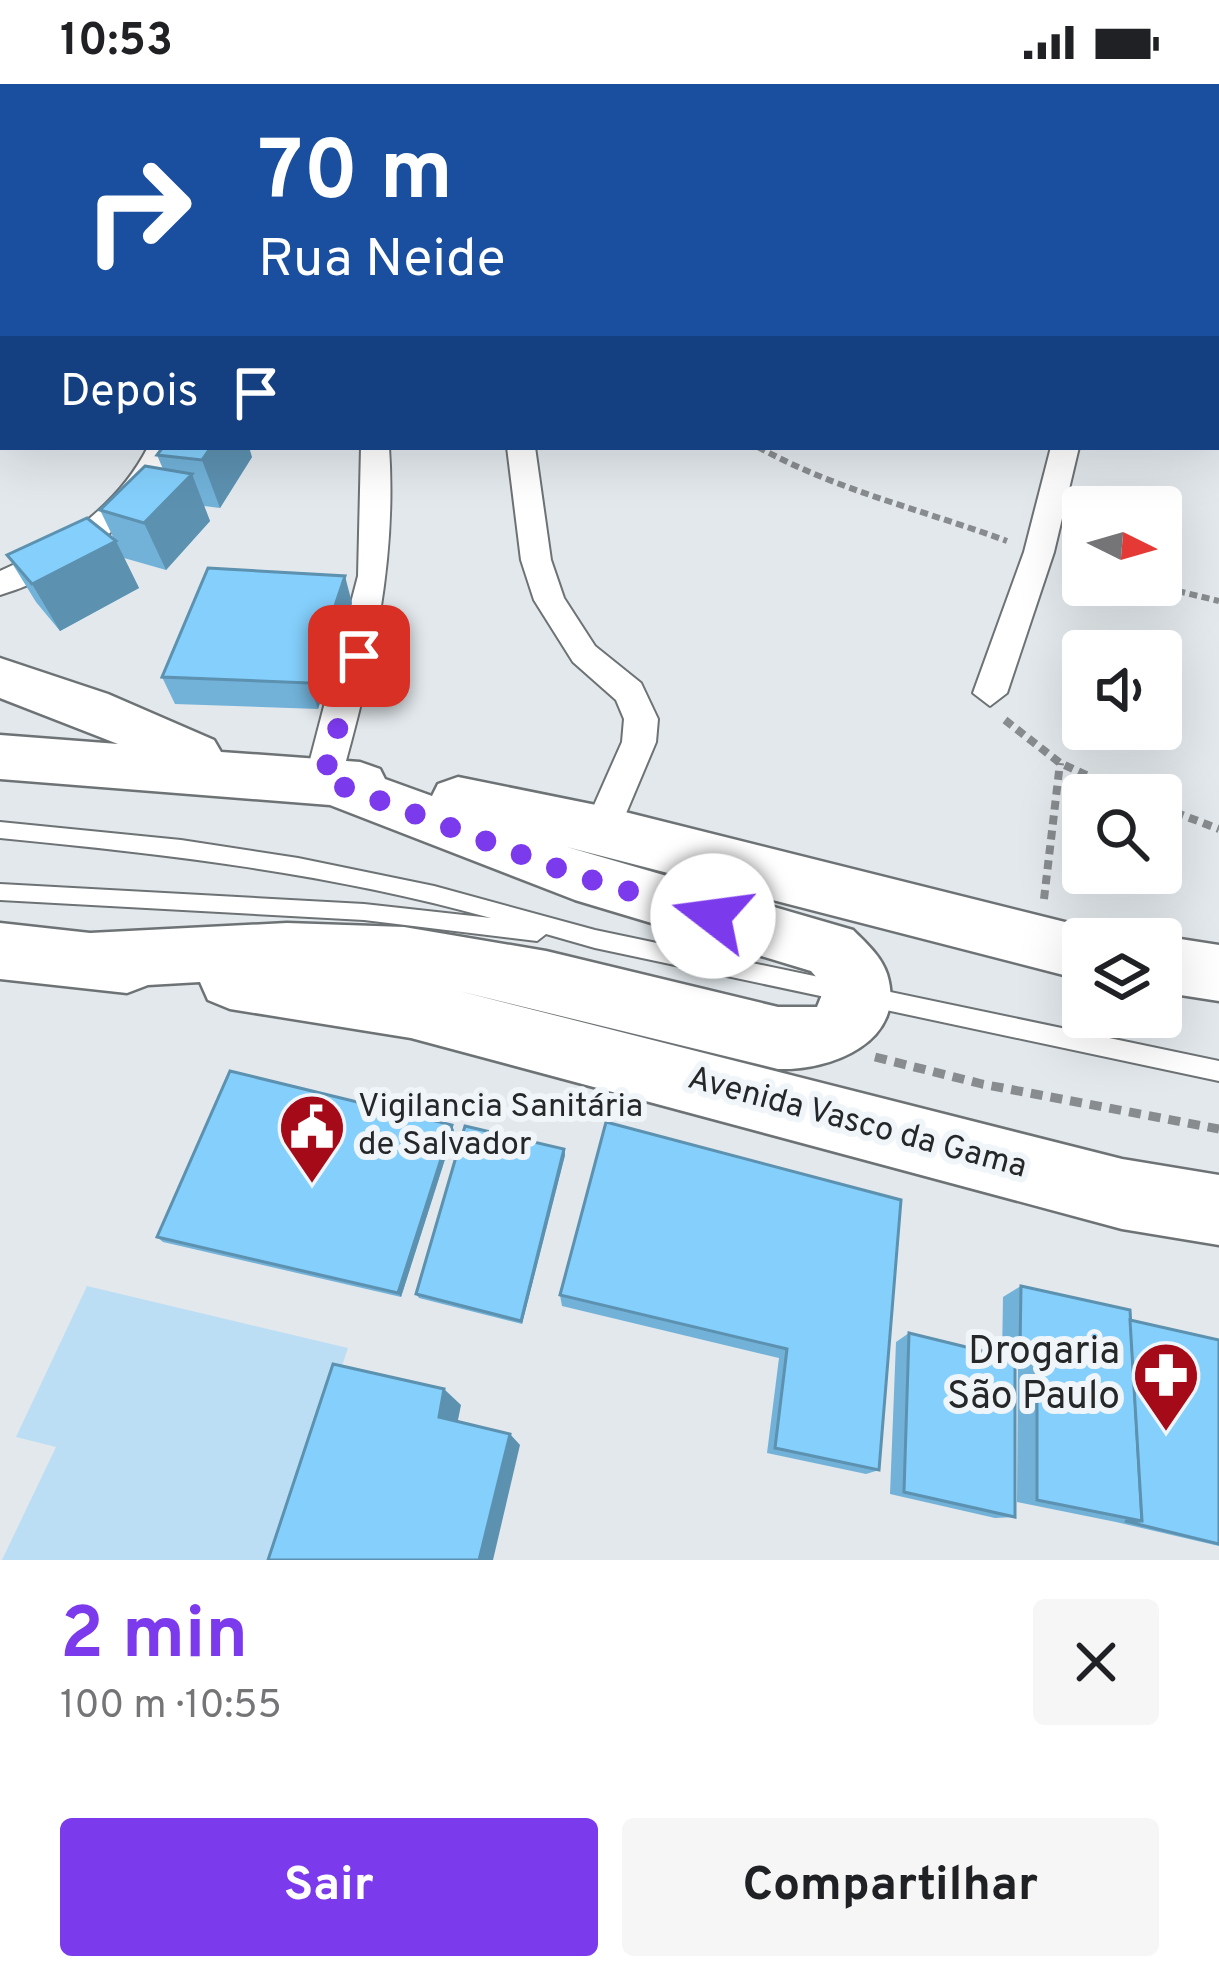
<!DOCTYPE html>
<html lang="pt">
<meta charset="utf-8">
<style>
body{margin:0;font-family:Overpass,sans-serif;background:#f6f6f6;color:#202124;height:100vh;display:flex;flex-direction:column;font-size:45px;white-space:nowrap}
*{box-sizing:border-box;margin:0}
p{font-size:39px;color:#757577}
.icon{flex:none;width:66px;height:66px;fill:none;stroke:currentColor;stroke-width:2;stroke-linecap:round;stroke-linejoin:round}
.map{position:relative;height:1476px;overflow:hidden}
.details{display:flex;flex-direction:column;background:#fff;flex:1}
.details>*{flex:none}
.guide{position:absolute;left:0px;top:0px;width:1221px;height:366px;box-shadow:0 12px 48px #0002;background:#1a4fa0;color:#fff;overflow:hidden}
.needle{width:78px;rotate:95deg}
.controls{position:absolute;left:1062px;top:402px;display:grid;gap:24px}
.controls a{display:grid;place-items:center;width:120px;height:120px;border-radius:12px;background:#fff;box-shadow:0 12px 48px #0002;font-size:60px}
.pin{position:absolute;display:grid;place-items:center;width:102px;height:102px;color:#fff;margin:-51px;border-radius:24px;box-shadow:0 6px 18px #0006}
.me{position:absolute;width:132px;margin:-66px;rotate:285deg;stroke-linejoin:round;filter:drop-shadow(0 0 9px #0008)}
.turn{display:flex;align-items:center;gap:42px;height:252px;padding:0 60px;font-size:54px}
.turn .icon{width:156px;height:156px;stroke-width:2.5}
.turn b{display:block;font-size:84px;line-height:102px}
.then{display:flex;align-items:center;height:114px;padding:0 60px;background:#0003;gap:24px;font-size:45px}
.round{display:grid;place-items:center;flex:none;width:126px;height:126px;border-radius:12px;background:#f6f6f6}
.head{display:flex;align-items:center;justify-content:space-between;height:204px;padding:0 60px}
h1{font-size:72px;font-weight:700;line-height:90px;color:#7c3aed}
.cta{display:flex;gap:24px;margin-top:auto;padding:24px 60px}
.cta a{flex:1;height:138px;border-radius:12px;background:#7c3aed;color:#fff;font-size:48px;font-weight:700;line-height:138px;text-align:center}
.cta a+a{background:#f6f6f6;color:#202124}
.status{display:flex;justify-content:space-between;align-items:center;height:84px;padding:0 60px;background:#fff;direction:ltr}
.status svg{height:33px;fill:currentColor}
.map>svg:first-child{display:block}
.green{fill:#bcdef4}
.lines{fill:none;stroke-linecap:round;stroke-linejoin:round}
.service-casing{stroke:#6d7275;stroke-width:4}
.minor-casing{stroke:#6d7275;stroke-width:4}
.primary-casing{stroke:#6d7275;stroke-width:5}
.path-far3{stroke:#888c8f;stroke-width:4.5;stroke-dasharray:6 3;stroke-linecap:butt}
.path-far2{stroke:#888c8f;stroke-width:6;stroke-dasharray:8 4.5;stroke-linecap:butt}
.path-far1{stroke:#888c8f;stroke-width:8;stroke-dasharray:9 6;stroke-linecap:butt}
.path{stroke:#888c8f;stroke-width:9;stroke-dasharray:12 8;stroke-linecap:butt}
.service{fill:#fff;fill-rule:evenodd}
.minor{fill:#fff;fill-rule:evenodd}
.primary{fill:#fff;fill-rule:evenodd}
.wall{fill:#72b2d9}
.shaded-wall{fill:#5c91b0}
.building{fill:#84cffc;stroke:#5c91b0;stroke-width:3}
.route{stroke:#7c3aed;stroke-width:21;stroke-dasharray:0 37.8}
.labels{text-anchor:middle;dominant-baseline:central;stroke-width:12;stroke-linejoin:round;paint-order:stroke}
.poi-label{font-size:33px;fill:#252728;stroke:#eff5f9;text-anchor:start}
.street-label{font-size:33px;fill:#252728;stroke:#eff5f9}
.near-poi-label{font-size:39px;fill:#252728;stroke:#eff5f9;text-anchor:end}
</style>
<div class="status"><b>10:53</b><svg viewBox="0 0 49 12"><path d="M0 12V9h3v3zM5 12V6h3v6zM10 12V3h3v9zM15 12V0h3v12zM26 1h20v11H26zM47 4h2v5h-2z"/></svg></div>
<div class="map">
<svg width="1219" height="1476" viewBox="0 0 1219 1476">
<rect width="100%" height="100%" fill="#e2e8ec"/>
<!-- green -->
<polygon class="green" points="87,1202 348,1264 276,1476 2,1476 56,1363 16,1353"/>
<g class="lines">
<!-- service casing -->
<g class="service-casing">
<path id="service" d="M 0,738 L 181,756 L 298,774 L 434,802 L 595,846 L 1219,977 L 1219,997 L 595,864 L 546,850 L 537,857 L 364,836 L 0,816 L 0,800 L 364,820 L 491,834 C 330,789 166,770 0,754 Z"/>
</g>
<!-- minor casing -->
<g class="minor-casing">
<g id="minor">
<polygon points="269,0 289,0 268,3"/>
<polygon points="749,0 769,0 748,3"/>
<polygon points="1094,0 1114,0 1093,3"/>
<polygon points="1207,0 1219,0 1219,8 1218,3"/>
<rect x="1218" y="122" width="1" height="14"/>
<path d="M 148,363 L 176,363 C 140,433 77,488 0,511 L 0,487 C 62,459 116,425 148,363 Z"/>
<path d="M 361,363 L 389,363 C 397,479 372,584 341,695 L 335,705 L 311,705 L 305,695 L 358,492 Z"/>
<polygon points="507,363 535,363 551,476 564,514 595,562 641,599 658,635 656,658 619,746 614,757 601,761 588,757 583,746 622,658 624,635 616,616 573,578 534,516 521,476"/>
<polygon points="1051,363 1079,363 1054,468 1007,609 990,622 973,609 1024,468"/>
</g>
</g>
<!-- primary casing -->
<g class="primary-casing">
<g id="primary">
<path d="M 0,574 L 108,610 L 214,656 L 221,668 L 360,678 L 380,685 L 385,695 L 432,712 L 438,700 L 458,693 L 601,722 L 1105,848 L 1108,855 L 1083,855 L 1083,896 L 567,763 L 853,846 C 866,859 881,872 887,890 C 908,958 830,987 778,985 L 459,907 L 1122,1075 L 1219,1091 L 1219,1161 L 1122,1145 L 411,954 L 230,925 L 208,916 L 200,898 L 148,901 L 127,909 L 0,895 L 0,839 L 90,849 L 287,839 L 404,843 L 546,867 L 778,923 L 817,923 L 825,903 L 811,887 L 575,816 L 330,721 L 0,695 L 0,651 L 118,660 L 0,614 Z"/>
<polygon points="1161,852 1219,861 1219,917 1161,908 1161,855 1153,855"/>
</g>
</g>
<!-- path-far3 -->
<polyline class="path-far3" points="491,3 502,0"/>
<!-- path-far2 -->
<g class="path-far2">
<path d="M 758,363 C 836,406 923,426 1007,457"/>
<polyline points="1153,501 1219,517"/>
</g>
<!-- path-far1 -->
<g class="path-far1">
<polyline points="1005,636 1060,679 1130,711"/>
<polyline points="1161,723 1219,745"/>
<polyline points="1044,815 1060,679"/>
</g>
<!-- path -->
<polyline class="path" points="875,973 982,1000 1219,1045"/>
<!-- service -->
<use href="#service" class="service"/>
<!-- minor -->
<use href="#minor" class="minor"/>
<!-- primary -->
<use href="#primary" class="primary"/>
</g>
<!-- wall -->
<g class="wall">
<polygon points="0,0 60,0 59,3 3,3 3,24 0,17"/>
<polygon points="3,36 3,251 0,254 0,43"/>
<polygon points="157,371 252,373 220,424 204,422 210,437 166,486 124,474 139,504 60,547 36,518 7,471 115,457 100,426 163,385"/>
<polygon points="352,519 318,625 175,620 162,593"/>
<polygon points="452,1041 454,1047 401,1213 163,1158 157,1153"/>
<polygon points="564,1065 565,1071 522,1240 419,1214 416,1210"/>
<polygon points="901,1116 879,1386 866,1390 767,1369 779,1274 562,1222 560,1211"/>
<polygon points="1021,1202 1130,1236 1219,1256 1219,1462 1116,1438 1017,1418 1018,1272 1005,1272 1015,1433 995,1434 890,1410 896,1258 909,1249 1002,1272 1003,1213"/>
</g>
<!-- shaded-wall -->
<g class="shaded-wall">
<polygon points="28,0 44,0 45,3 30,3"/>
<polygon points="130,0 150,0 150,3 96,3"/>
<polygon points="0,139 3,139 3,202 0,196"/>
<polygon points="0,222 3,229 3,251 0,254"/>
<polygon points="211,363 249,363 252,373 220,424 202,376"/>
<polygon points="192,390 210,437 166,486 144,439"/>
<polygon points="116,457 139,504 60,547 32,500"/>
<polygon points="345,492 352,519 318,625 309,599"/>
<polygon points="452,1041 454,1047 401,1213 398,1209"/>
<polygon points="564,1065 565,1071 522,1240 521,1237"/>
<polygon points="444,1305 461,1321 456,1346 439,1333"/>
<polygon points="510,1350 520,1361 493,1476 479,1476"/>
</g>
<!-- building -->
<g class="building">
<polygon points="97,0 130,0 96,3"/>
<polygon points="3,36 3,57 0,57 0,43"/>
<polygon points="0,72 3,72 3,98 0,99"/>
<rect x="0" y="107" width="3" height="32"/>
<polygon points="163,363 211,363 202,376 157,371"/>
<polygon points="145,382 192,390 144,439 100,426"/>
<polygon points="87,434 116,457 32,500 7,471"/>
<polygon points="208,484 345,492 309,599 162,593"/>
<polygon points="230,987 452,1041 398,1209 157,1153"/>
<polygon points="606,1038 901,1116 879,1386 775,1364 787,1265 560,1211"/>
<polygon points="465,1042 564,1065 521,1237 416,1210"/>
<polygon points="1021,1202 1130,1226 1142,1437 1037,1416 1037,1263 1020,1264"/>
<polygon points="1130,1236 1219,1256 1219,1460 1125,1437 1142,1437"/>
<polygon points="909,1249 1015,1275 1015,1433 904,1408"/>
<polygon points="333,1280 444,1305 439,1333 510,1350 479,1476 268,1476"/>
</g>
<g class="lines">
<!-- route -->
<polyline class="route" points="359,572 323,695 575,791 713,832"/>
</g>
<!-- icons -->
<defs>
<g id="civic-pin" transform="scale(3.45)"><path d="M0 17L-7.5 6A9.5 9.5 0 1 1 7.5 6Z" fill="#a40a18" stroke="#eff5f9"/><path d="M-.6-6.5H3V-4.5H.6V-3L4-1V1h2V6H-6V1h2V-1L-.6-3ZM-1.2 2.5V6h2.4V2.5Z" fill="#fff"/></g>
<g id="pharmacy-pin" transform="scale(3.45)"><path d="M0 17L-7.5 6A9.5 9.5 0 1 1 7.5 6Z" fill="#a40a18" stroke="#eff5f9"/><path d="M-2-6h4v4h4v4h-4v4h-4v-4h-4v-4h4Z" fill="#fff"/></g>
</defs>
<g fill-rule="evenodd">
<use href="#civic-pin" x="312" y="1043"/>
<use href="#pharmacy-pin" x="1166" y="1291"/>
</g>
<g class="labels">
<!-- poi labels -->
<g class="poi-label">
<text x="358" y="1024">Vigilancia Sanitária<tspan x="358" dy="38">de Salvador</tspan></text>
</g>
<!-- street labels -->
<g class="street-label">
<text transform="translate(857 1040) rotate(15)">Avenida Vasco da Gama</text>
</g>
<!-- near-poi labels -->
<g class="near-poi-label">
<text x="1120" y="1269">Drogaria<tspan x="1120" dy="45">São Paulo</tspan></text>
</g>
</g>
</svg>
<div class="controls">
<a><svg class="needle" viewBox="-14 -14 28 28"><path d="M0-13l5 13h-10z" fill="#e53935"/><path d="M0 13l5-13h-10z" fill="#757577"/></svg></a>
<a><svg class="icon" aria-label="sound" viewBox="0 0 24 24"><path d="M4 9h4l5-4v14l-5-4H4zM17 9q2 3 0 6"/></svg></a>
<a><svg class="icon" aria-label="search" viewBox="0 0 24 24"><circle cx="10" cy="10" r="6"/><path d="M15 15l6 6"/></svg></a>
<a><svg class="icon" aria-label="layers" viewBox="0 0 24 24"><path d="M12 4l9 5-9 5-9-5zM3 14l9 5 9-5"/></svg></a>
</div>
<div class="pin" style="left:359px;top:572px;background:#d93025"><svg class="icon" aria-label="arrive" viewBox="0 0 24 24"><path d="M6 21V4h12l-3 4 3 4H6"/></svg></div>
<svg class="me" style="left:713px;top:832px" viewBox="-20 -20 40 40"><circle r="19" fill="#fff"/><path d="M0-13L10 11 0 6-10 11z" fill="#7c3aed"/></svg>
<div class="guide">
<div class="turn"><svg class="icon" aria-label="right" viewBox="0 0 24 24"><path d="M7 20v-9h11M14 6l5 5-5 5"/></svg><div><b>70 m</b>Rua Neide</div></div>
<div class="then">Depois<svg class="icon" aria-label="arrive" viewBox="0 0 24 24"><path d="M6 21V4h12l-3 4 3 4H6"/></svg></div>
</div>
</div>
<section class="details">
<div class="head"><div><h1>2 min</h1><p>100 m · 10:55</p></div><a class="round"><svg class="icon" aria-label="close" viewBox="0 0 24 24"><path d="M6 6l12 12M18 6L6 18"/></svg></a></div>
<div class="cta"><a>Sair</a><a>Compartilhar</a></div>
</section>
